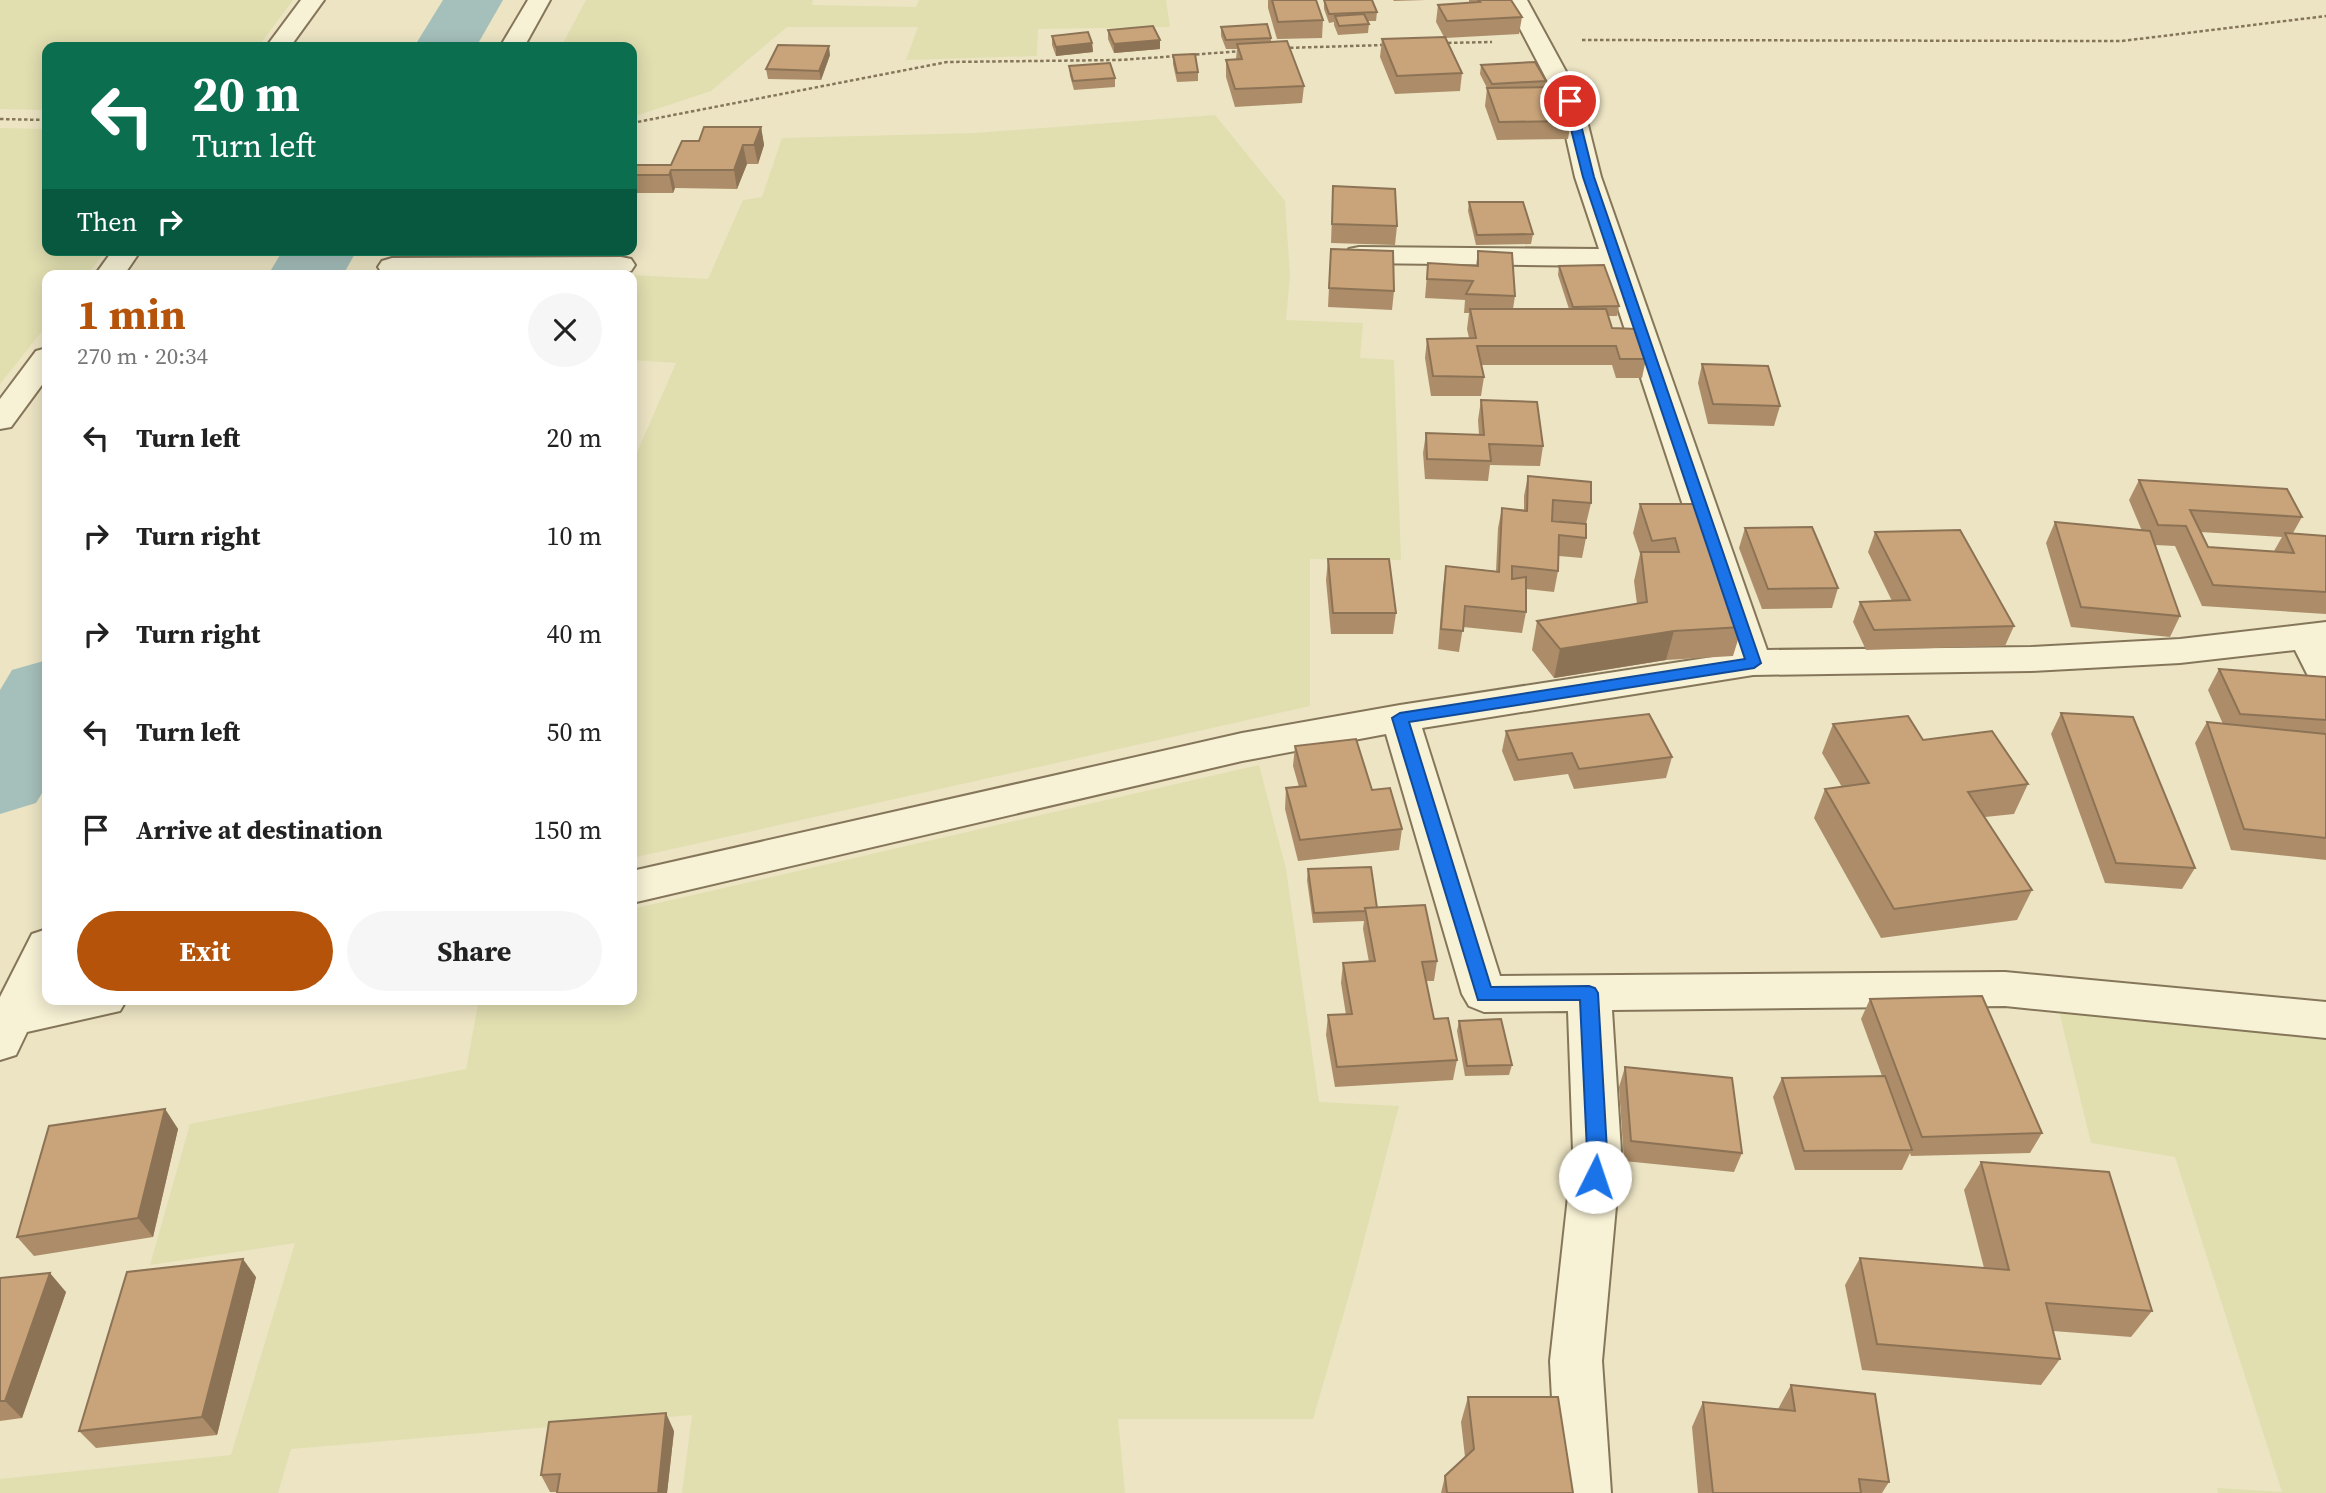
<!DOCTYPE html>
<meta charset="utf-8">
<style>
body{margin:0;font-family:"Source Serif 4",serif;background:#f6f6f6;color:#222;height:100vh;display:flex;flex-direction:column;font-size:26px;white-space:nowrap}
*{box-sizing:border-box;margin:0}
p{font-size:23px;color:#767676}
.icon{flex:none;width:38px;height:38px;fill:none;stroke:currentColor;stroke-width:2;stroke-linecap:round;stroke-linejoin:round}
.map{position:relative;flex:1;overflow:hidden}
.panel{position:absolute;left:42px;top:270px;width:595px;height:735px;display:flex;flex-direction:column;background:#fff;border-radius:14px;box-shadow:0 4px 18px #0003}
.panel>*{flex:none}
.guide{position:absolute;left:42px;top:42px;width:595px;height:214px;border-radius:14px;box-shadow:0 4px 18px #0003;background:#0b6e4f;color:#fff;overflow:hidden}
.pin{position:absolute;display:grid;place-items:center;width:60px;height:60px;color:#fff;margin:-30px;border:4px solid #fff;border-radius:50%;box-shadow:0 2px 7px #0007}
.me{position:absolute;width:77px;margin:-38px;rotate:4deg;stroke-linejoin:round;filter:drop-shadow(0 0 5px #0008)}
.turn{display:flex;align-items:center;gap:24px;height:147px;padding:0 35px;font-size:32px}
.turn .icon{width:91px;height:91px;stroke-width:2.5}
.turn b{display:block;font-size:49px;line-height:60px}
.then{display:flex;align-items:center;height:66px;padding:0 35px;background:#0003;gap:14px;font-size:26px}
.round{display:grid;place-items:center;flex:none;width:74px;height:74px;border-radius:37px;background:#f6f6f6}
.overview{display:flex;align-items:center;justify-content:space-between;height:119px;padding:0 35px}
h1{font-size:42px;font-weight:700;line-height:52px;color:#b45309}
.cta{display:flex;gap:14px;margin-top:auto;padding:14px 35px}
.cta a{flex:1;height:80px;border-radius:42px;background:#b45309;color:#fff;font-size:28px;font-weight:700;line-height:80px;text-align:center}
.cta a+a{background:#f6f6f6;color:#222}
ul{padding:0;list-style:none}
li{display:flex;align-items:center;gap:21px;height:98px;padding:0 35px}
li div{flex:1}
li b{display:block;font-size:26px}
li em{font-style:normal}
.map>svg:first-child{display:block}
.farmland{fill:#e1dfb0}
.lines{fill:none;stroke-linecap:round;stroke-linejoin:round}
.river{fill:#a5bfba;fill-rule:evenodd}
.minor-casing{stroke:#85765a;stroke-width:4}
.path{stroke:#85765a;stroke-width:2.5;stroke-dasharray:3.5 2.5;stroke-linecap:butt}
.minor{fill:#f7f1d5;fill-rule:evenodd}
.wall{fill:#ad8d69;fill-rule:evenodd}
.shaded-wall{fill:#8d7355}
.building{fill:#c9a47a;stroke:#8d7355;stroke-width:2}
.route{fill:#1a73e8;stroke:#114b97;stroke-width:2}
</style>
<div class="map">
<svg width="2326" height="1493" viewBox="0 0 2326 1493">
<rect width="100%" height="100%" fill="#ece4c3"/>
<!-- farmland -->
<g class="farmland">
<polygon points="0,0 293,0 258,47 47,47 47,110 0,109"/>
<polygon points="586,0 813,0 812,5 916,7 919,0 1166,0 1170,27 1038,29 1037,56 906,60 918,27 787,27 711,91 632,117 632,47 561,47"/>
<polygon points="1215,115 1285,201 1290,276 1286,320 1363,323 1360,358 1394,360 1401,560 1310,559 1310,706 632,858 632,464 676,363 632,360 632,275 708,279 743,200 762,197 782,138 976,133"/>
<polygon points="0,128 47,129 47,250 106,250 87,275 47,275 47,325 0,384"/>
<polygon points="1259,765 1286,869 1319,1102 1399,1106 1354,1278 1313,1419 1118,1419 1125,1493 682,1493 692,1415 291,1449 278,1493 0,1493 0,1479 231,1455 295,1243 150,1265 190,1124 466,1069 479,999 632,999 632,909"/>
<polygon points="2057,1003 2326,1030 2326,1493 2218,1493 2217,1488 2282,1492 2175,1157 2091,1143"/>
</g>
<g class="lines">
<!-- river -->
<g class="river">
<polygon points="443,0 503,0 476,47 414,47"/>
<polygon points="283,250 357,250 343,275 268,275"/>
<polygon points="47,660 47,785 36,803 0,814 0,690 12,670"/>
</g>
<!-- minor casing -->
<g class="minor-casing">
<g id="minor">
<polygon points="301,0 324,0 290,47 266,47"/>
<polygon points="528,0 550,0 524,47 500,47"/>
<polygon points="1505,0 1527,0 1582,101 1601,177 1767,650 2031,647 2180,639 2326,622 2326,690 2313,686 2295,650 2180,663 2031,671 1753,675 1422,728 1500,976 2005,972 2326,1002 2326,1038 2005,1006 1612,1010 1621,1151 1602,1361 1611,1493 1557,1493 1550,1361 1573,1151 1568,1011 1484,1012 1469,1006 1462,994 1386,734 1242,761 632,903 632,871 1242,733 1400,705 1732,654 1604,266 1359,263 1349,261 1345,255 1349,249 1359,247 1599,249 1575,177 1558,101"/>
<polygon points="113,250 141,250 124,275 95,275"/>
<polygon points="621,257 631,259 635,265 631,271 621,273 389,275 382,273 378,267 382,261 392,258"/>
<polygon points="47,348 47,378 11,427 0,429 0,399 36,351"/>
<polygon points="47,929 47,999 127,999 120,1011 27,1032 16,1055 0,1060 0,997 32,934"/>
</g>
</g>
<!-- path -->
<g class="path">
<polyline points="1582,40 2122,41 2326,16"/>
<polyline points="1442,43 1492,42"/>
<polyline points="1284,48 1384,45"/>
<polyline points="1190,55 1241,51"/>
<polyline points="0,119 47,120"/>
<polyline points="632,123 947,62 1119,60 1178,56"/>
</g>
<!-- minor -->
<use href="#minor" class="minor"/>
</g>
<!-- wall -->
<g class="wall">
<polygon points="1268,0 1316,0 1323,20 1322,38 1277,39 1268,8"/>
<polygon points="1324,0 1377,12 1376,21 1368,21 1369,24 1368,33 1338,35 1334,25 1334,22 1329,23 1324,9"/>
<polygon points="1393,0 1426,0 1394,1"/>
<polygon points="1469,0 1511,0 1522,17 1519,34 1445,38 1462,73 1460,91 1395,94 1380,57 1382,39 1444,37 1436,22 1438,5 1469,3"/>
<polygon points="1221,27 1271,38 1271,42 1304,86 1302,103 1235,107 1226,77 1226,60 1236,59 1237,49 1226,49 1221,36"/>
<polygon points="1108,30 1160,49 1114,53 1108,39"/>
<polygon points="1052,36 1092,43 1093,52 1056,56 1052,45"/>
<polygon points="830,55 821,80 768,79 766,69"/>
<polygon points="1173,55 1198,72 1198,81 1177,82 1173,64"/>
<polygon points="1481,65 1546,81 1545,87 1571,121 1568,139 1497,140 1485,106 1487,88 1480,74"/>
<polygon points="1069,66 1115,78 1115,87 1074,90 1070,76"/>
<polygon points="761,127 764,145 758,164 747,164 737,189 675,188 673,193 632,193 632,152 636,165 671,165 699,141"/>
<polygon points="1333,186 1397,226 1395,245 1331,243"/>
<polygon points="1469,202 1533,234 1531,244 1476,245 1468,211"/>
<polygon points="1331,249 1394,291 1392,310 1328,307"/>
<polygon points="1478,251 1515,296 1513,309 1569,309 1558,275 1559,266 1619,306 1617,316 1608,316 1612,328 1646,359 1642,378 1616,378 1612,365 1481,365 1484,377 1481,396 1431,396 1425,358 1427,339 1469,338 1467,329 1469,313 1464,313 1465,300 1425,298 1428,263 1476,266"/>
<polygon points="1702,364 1780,406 1774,426 1708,424 1698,383"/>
<polygon points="1481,400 1543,446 1540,466 1490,465 1488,481 1425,479 1423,453 1426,433 1479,435 1478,420"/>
<polygon points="1528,476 1591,503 1586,524 1552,520 1586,538 1582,558 1559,556 1558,571 1554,592 1526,589 1526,612 1522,633 1463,627 1459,652 1438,649 1443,587 1446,566 1496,571 1498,528 1502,508 1524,510 1524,496"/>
<path d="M 2139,480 L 2302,517 L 2293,533 L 2326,536 L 2326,614 L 2202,606 L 2175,546 L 2155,545 L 2180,616 L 2170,637 L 2071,627 L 2046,543 L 2055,522 L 2142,531 L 2129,500 ZM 2200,532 L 2250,535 L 2282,537 L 2274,551 L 2208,547 Z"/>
<polygon points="1640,504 1703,504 1742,627 1733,656 1666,660 1554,678 1532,650 1537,621 1637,604 1634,581 1640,554 1633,533"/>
<polygon points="1745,528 1838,588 1832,608 1762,609 1739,548"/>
<polygon points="1875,532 2014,626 2005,646 1866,650 1853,622 1860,602 1892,601 1868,552"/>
<polygon points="1328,559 1396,613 1393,634 1331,634 1326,580"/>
<polygon points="2219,669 2326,677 2326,860 2231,850 2195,743 2207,722 2223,724 2208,690"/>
<polygon points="2061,713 2195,868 2182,889 2105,883 2051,734"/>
<polygon points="1833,724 1923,740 2028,784 2014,814 1985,817 2032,890 2017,920 1881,938 1814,818 1825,789 1842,787 1822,753"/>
<polygon points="1506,731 1672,757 1666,778 1574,789 1568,774 1514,781 1502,751"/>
<polygon points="1295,746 1372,790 1402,829 1399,850 1298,861 1285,809 1286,788 1299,787 1293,766"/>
<polygon points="1308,869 1377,908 1437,961 1434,981 1426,981 1434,1019 1457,1060 1453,1080 1335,1087 1326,1035 1328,1015 1346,1015 1341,983 1343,963 1369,962 1363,929 1364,921 1313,923 1307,880"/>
<polygon points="1870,999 2042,1133 2030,1153 1911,1156 1910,1153 1902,1170 1795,1170 1773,1097 1782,1078 1882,1076 1861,1019"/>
<polygon points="1459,1021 1512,1065 1509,1075 1465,1076 1457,1031"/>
<polygon points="1625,1067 1742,1153 1734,1172 1624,1161 1619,1087"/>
<polygon points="165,1109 178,1129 153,1237 34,1256 17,1237"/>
<polygon points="1981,1162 2152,1311 2131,1337 2053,1331 2060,1359 2041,1385 1862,1370 1845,1285 1860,1258 1984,1268 1964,1190"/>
<polygon points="256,1277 217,1435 96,1448 79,1431"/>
<polygon points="0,1278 66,1292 22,1418 0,1421"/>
<polygon points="1791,1385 1889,1482 1882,1493 1698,1493 1692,1427 1703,1402 1778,1409"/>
<polygon points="1468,1397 1573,1493 1441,1493 1445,1476 1465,1457 1461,1422"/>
<polygon points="674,1431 667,1493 550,1492 541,1475"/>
</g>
<!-- shaded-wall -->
<g class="shaded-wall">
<polygon points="1160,40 1160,49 1114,53 1114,44"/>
<polygon points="1092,43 1093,52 1056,56 1056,47"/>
<polygon points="829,46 830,55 821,80 819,71"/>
<polygon points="761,127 764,145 758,164 754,145"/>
<polygon points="743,145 747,164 737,189 734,170"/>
<polygon points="633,152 637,170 632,175 632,154"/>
<polygon points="671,170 675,188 673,193 669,175"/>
<polygon points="1674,631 1666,660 1554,678 1560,649"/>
<polygon points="165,1109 178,1129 153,1237 138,1218"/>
<polygon points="243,1259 256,1277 217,1435 202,1417"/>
<polygon points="50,1273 66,1292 22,1418 5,1401"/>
<polygon points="666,1413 674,1431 667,1493 658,1493"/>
</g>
<!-- building -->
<g class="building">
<polygon points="1272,0 1316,0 1323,20 1278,22"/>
<polygon points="1324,0 1372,0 1377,12 1329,14"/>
<polygon points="1478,0 1511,0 1522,17 1447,21 1438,5 1480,2"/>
<polygon points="1364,14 1369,24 1339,26 1335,16"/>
<polygon points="1267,24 1271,38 1226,40 1221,27"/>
<polygon points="1153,26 1160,40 1114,44 1108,30"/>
<polygon points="1088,32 1092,43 1056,47 1052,36"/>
<polygon points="1445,37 1462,73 1397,76 1382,39"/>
<polygon points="1287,41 1304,86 1235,89 1226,60 1242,59 1237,44"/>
<polygon points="778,45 829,46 819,71 766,69"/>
<polygon points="1195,54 1198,72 1177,73 1173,55"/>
<polygon points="1535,62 1546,81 1492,84 1481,65"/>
<polygon points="1110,63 1115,78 1073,81 1069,66"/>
<polygon points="1558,87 1571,121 1499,122 1487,88"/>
<polygon points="704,127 761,127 754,145 743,145 734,170 671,170 669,175 632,175 632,165 671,165 682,141 699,141"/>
<polygon points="1333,186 1395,189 1397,226 1332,224"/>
<polygon points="1469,202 1523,202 1533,234 1477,235"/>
<polygon points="1331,249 1393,251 1394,291 1329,288"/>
<polygon points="1478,251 1512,253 1515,296 1466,294 1473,281 1427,279 1428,263 1478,266"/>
<polygon points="1604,265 1619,306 1573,307 1559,266"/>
<polygon points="1470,309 1606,309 1612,328 1636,329 1646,359 1620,359 1616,346 1477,346 1484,377 1433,376 1427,339 1476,338"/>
<polygon points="1702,364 1768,366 1780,406 1713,404"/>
<polygon points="1481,400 1537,402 1543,446 1489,444 1491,461 1427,459 1426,433 1484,435"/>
<polygon points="1528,476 1591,482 1591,503 1553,500 1552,521 1586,524 1586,538 1559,535 1558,571 1512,566 1512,579 1526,577 1526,612 1465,606 1463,631 1441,629 1446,566 1499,572 1502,508 1527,511"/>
<polygon points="2139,480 2287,489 2302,517 2190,510 2208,547 2294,553 2285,533 2326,536 2326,592 2213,585 2186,526 2158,525"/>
<polygon points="1640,504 1703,504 1742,627 1674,631 1560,649 1537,621 1647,602 1641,552 1679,552 1675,538 1652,541"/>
<polygon points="2055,522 2150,531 2180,616 2081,607"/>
<polygon points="1812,527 1838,588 1768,589 1745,528"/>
<polygon points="1960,530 2014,626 1874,630 1860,602 1910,600 1875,532"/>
<polygon points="1328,559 1389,559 1396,613 1333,613"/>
<polygon points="2219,669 2326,677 2326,720 2240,714"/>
<polygon points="2061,713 2133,717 2195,868 2116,863"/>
<polygon points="1649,714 1672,757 1579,769 1572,753 1518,760 1506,731"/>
<polygon points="1908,716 1923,740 1992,731 2028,784 1968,792 2032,890 1894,909 1825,789 1869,783 1833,724"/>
<polygon points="2207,722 2326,734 2326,838 2244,829"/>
<polygon points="1356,739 1372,790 1390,788 1402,829 1300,840 1286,788 1306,786 1295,746"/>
<polygon points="1371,867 1377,908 1365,908 1366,911 1314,913 1308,869"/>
<polygon points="1425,905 1437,961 1422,962 1434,1019 1448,1018 1457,1060 1337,1067 1328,1015 1352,1014 1343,963 1375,961 1365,908"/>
<polygon points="1982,996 2042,1133 1922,1137 1870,999"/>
<polygon points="1501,1019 1512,1065 1467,1066 1459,1021"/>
<polygon points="1625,1067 1732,1078 1742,1153 1631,1141"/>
<polygon points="1885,1076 1912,1150 1804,1151 1782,1078"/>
<polygon points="165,1109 138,1218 17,1237 49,1126"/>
<polygon points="1981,1162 2109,1172 2152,1311 2046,1303 2060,1359 1877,1344 1860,1258 2009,1270"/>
<polygon points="243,1259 202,1417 79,1431 127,1272"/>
<polygon points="50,1273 5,1401 0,1401 0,1278"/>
<polygon points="1791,1385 1875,1394 1889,1482 1859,1479 1861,1493 1713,1493 1703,1402 1795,1411"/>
<polygon points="1468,1397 1558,1397 1573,1493 1447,1493 1445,1476 1474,1449"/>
<polygon points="666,1413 658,1493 557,1493 560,1474 541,1475 549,1422"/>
</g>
<!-- route -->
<polygon class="route" points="1570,98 1575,101 1594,177 1761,663 1754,668 1409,722 1491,987 1589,986 1595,988 1598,993 1607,1151 1602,1183 1595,1186 1588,1183 1585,1177 1587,1151 1580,1000 1478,1000 1392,718 1400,713 1745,659 1583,177 1564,101"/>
</svg>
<div class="pin" style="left:1570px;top:101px;background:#d93025"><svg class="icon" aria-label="arrive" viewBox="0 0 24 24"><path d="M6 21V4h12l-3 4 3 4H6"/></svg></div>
<svg class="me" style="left:1595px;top:1177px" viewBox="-20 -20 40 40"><circle r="19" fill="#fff"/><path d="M0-13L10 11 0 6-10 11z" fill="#1a73e8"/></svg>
<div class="guide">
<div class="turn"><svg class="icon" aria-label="left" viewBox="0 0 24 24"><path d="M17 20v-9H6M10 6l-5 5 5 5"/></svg><div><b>20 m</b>Turn left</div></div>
<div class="then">Then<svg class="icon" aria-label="right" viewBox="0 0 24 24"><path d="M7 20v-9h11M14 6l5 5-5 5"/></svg></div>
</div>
<section class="panel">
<div class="overview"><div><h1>1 min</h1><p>270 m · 20:34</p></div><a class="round"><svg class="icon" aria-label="close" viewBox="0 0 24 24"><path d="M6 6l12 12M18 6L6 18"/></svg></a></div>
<ul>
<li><svg class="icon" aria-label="left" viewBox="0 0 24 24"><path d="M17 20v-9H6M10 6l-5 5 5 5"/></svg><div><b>Turn left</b></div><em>20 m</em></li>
<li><svg class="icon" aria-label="right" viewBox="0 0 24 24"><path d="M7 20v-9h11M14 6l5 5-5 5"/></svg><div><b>Turn right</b></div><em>10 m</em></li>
<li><svg class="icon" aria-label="right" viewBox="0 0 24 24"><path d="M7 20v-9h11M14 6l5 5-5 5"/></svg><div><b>Turn right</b></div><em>40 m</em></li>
<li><svg class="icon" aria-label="left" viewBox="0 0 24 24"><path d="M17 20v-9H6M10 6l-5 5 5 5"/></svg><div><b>Turn left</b></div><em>50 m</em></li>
<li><svg class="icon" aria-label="arrive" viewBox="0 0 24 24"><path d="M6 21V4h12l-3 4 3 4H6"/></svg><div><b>Arrive at destination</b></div><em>150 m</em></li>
</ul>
<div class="cta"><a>Exit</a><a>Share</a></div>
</section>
</div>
